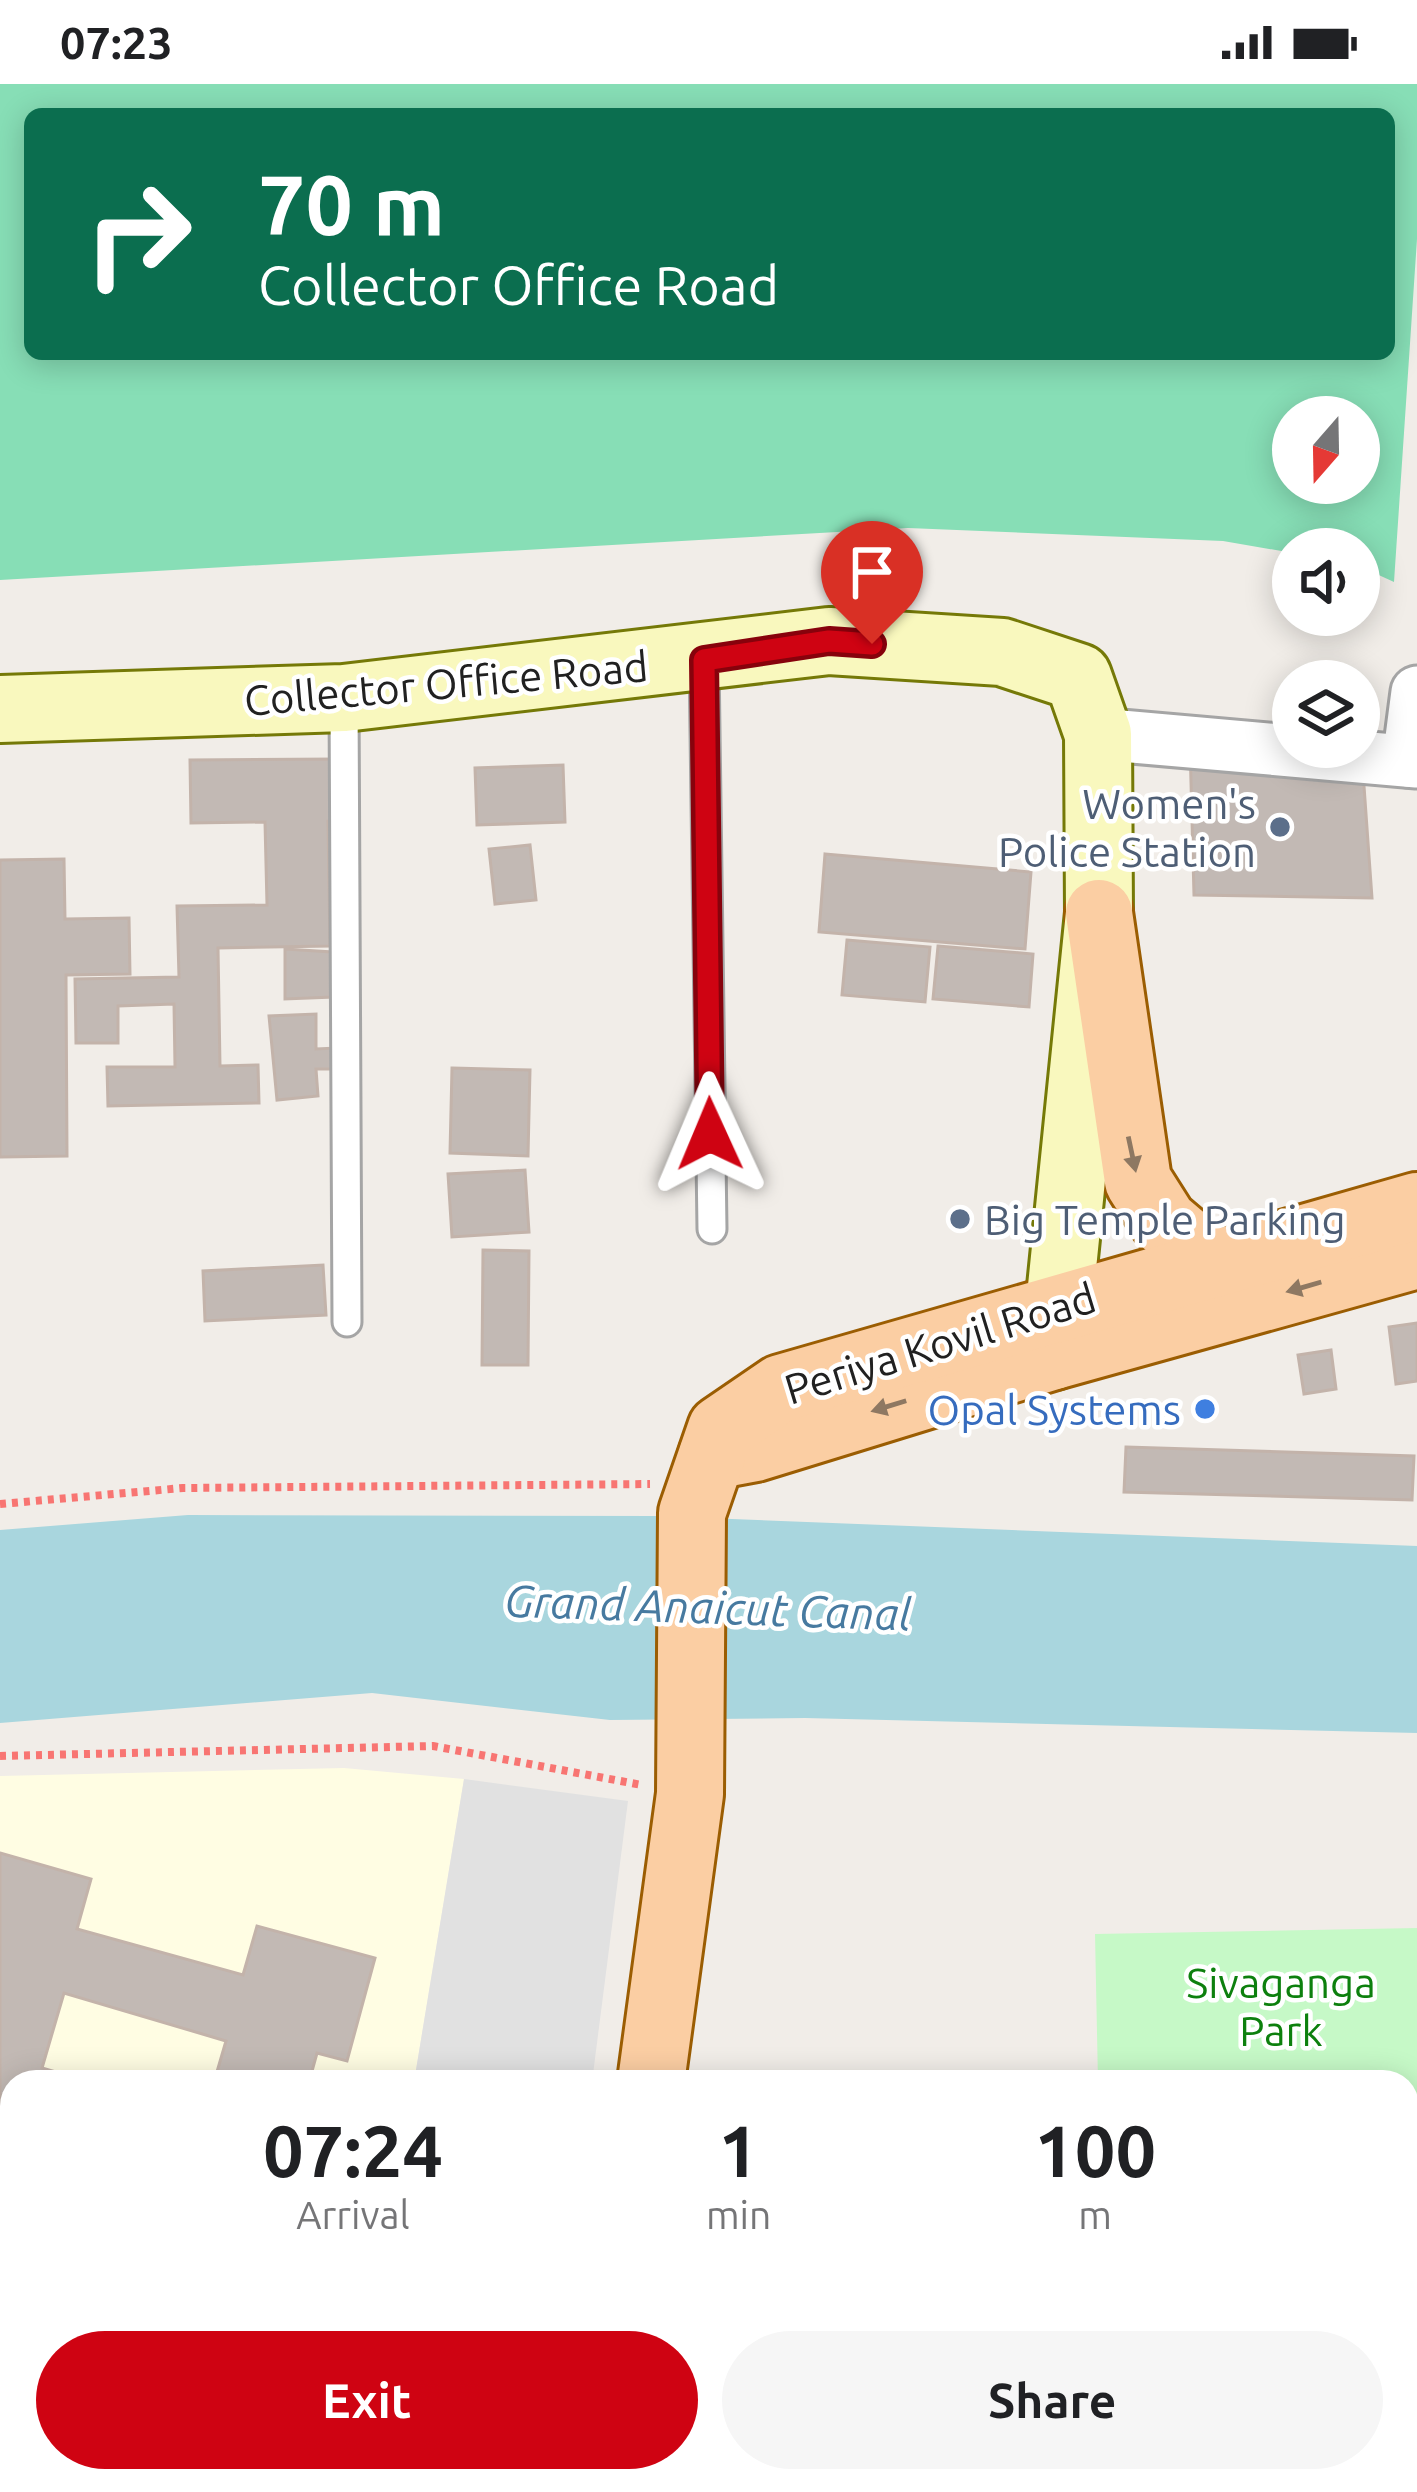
<!DOCTYPE html>
<style>
body{margin:0;font-family:Ubuntu,sans-serif;background:#f6f6f6;color:#202124;height:100vh;display:flex;flex-direction:column;font-size:45px;white-space:nowrap}
*{box-sizing:border-box;margin:0}
p{font-size:39px;color:#757577}
.icon{flex:none;width:66px;height:66px;fill:none;stroke:currentColor;stroke-width:2;stroke-linecap:round;stroke-linejoin:round}
.map{position:relative;flex:1;overflow:hidden}
.details{position:absolute;left:0px;top:1986px;width:1419px;height:423px;display:flex;flex-direction:column;background:#fff;border-radius:36px 36px 0 0;box-shadow:0 6px 30px #0003}
.details>*{flex:none}
.guide{position:absolute;left:24px;top:24px;width:1371px;height:252px;border-radius:18px;box-shadow:0 6px 30px #0003;background:#0b6e4f;color:#fff;overflow:hidden}
.needle{width:78px;rotate:200deg}
.fabs{position:absolute;left:1272px;top:312px;display:grid;gap:24px}
.fabs a{display:grid;place-items:center;width:108px;height:108px;border-radius:50%;background:#fff;box-shadow:0 6px 30px #0003;font-size:60px}
.pin{position:absolute;display:grid;place-items:center;width:102px;height:102px;color:#fff;margin:-123px -51px;border-radius:50% 50% 50% 0;rotate:-45deg;box-shadow:0 0 12px #0007}
.pin .icon{rotate:45deg}
.me{position:absolute;width:132px;margin:-66px;rotate:359deg;stroke-linejoin:round;filter:drop-shadow(0 0 9px #0008)}
.turn{display:flex;align-items:center;gap:42px;height:252px;padding:0 36px;font-size:54px}
.turn .icon{width:156px;height:156px;stroke-width:2.5}
.turn b{display:block;font-size:84px;line-height:102px}
.eta{display:flex;justify-content:space-evenly;align-items:center;height:204px;text-align:center}
.eta b{font-size:72px;font-weight:600;line-height:84px}
.action{display:flex;gap:24px;margin-top:auto;padding:24px 36px}
.action a{flex:1;height:138px;border-radius:72px;background:#cf0312;color:#fff;font-size:48px;font-weight:600;line-height:138px;text-align:center}
.action a+a{background:#f6f6f6;color:#202124}
.status{display:flex;justify-content:space-between;align-items:center;height:84px;padding:0 60px;background:#fff;direction:ltr}
.status svg{height:33px;fill:currentColor}
.map>svg:first-child{display:block}
.education{fill:#fffde3}
.park{fill:#c6f9c7}
.pitch{fill:#87deb6;fill-rule:evenodd}
.parking{fill:#e1e1e1}
.water{fill:#a9d6de}
.building{fill:#c2b9b4;stroke:#c3b3aa;stroke-width:3}
.lines{fill:none;stroke-linecap:round;stroke-linejoin:round}
.service-casing{stroke:#a5a5a5;stroke-width:33}
.minor-casing{stroke:#a5a5a5;stroke-width:57}
.secondary-casing{stroke:#757907;stroke-width:72}
.primary-casing{stroke:#9b5d02;stroke-width:72}
.path{stroke:#f87572;stroke-width:8;stroke-dasharray:6 6;stroke-linecap:butt}
.service{stroke:#fff;stroke-width:27}
.minor{stroke:#fff;stroke-width:51}
.secondary{stroke:#f9f8be;stroke-width:66}
.primary{stroke:#fbcea3;stroke-width:66}
.oneway{fill:#8e7862}
.route-casing{stroke:#87020c;stroke-width:30}
.route{stroke:#cf0312;stroke-width:21}
.service-dot{fill:#5c6f8a;stroke:#fff;stroke-width:4.5}
.shop-dot{fill:#3f7fe0;stroke:#fff;stroke-width:4.5}
.labels{text-anchor:middle;dominant-baseline:central;stroke-width:9;stroke-linejoin:round;paint-order:stroke}
.street-label{font-size:42px;fill:#212121;stroke:#fff}
.service-label{font-size:42px;fill:#4e5e75;stroke:#fff;text-anchor:end}
.shop-label{font-size:42px;fill:#366cbe;stroke:#fff;text-anchor:end}
.park-label{font-size:42px;fill:#0d800e;stroke:#fff}
.water-label{font-size:45px;font-style:italic;fill:#477aa0;stroke:#fff}
</style>
<div class="status"><b>07:23</b><svg viewBox="0 0 49 12"><path d="M0 12V9h3v3zM5 12V6h3v6zM10 12V3h3v9zM15 12V0h3v12zM26 1h20v11H26zM47 4h2v5h-2z"/></svg></div>
<div class="map">
<svg width="1417" height="2408" viewBox="0 0 1417 2408">
<rect width="100%" height="100%" fill="#f1ede8"/>
<!-- education -->
<polygon class="education" points="344,1684 464,1695 414,1998 12,1998 12,2397 347,2397 345,2408 0,2408 0,1692"/>
<!-- park -->
<polygon class="park" points="1417,1844 1417,2334 1407,2334 1407,1998 1098,1998 1095,1850"/>
<!-- pitch -->
<path class="pitch" d="M 0,0 L 1417,0 L 1417,155 L 1394,498 L 1359,482 L 1359,465 L 1293,469 L 1223,457 L 908,444 L 0,496 ZM 30,30 L 1389,30 L 1389,270 L 30,270 ZM 1293,333 L 1359,333 L 1359,399 L 1293,399 Z"/>
<!-- parking -->
<g class="parking">
<polygon points="464,1695 628,1717 592,1998 414,1998"/>
<polygon points="347,2397 542,2397 541,2408 345,2408"/>
</g>
<!-- water -->
<polygon class="water" points="188,1431 655,1432 1417,1462 1417,1649 805,1634 610,1636 372,1609 0,1639 0,1446"/>
<!-- building -->
<g class="building">
<polygon points="1190,661 1362,674 1372,814 1194,811"/>
<polygon points="337,675 338,734 328,737 330,862 218,864 220,982 258,981 259,1019 108,1022 107,983 175,983 174,920 118,922 118,959 76,959 75,895 179,893 177,822 267,821 265,738 191,739 190,676"/>
<polygon points="563,681 565,738 477,741 475,684"/>
<polygon points="530,761 536,816 495,820 489,765"/>
<polygon points="825,770 1031,788 1025,865 819,848"/>
<polygon points="64,775 65,835 129,834 130,890 66,891 67,1072 0,1073 0,776"/>
<polygon points="847,856 930,863 925,918 842,911"/>
<polygon points="938,862 1033,870 1029,923 933,915"/>
<polygon points="285,865 332,868 333,913 285,915"/>
<polygon points="316,930 316,965 336,964 337,985 316,985 318,1012 277,1016 269,932"/>
<polygon points="452,984 530,986 528,1072 450,1069"/>
<polygon points="525,1086 529,1148 452,1153 448,1090"/>
<polygon points="483,1166 529,1167 528,1281 482,1281"/>
<polygon points="323,1181 326,1231 205,1237 203,1187"/>
<polygon points="1417,1239 1417,1297 1396,1300 1389,1243"/>
<polygon points="1331,1266 1336,1305 1304,1310 1298,1271"/>
<polygon points="1126,1363 1414,1372 1412,1416 1124,1408"/>
<polygon points="0,1769 91,1795 77,1845 243,1891 257,1842 375,1874 347,1977 317,1969 309,1998 214,1998 226,1957 64,1909 42,1984 90,1998 12,1998 12,2081 1,2119 12,2122 12,2183 0,2180"/>
<rect x="1076" y="2397" width="112" height="11"/>
</g>
<g class="lines">
<!-- service casing -->
<g class="service-casing">
<g id="service">
<polyline points="704,576 712,1145"/>
<polyline points="344,614 347,1238"/>
</g>
</g>
<!-- minor casing -->
<g class="minor-casing">
<g id="minor">
<polyline points="1098,650 1417,678"/>
<polyline points="1408,677 1417,608"/>
</g>
</g>
<!-- secondary casing -->
<g class="secondary-casing">
<polyline id="secondary" points="0,625 344,614 829,557 1002,568 1078,593 1098,650 1099,829 1054,1272"/>
</g>
<!-- primary casing -->
<g class="primary-casing">
<g id="primary">
<polyline points="1099,829 1138,1097 1164,1138 1211,1178"/>
<polyline points="712,1372 755,1364 1054,1272 1417,1171"/>
<polyline points="651,1998 690,1710 692,1429 721,1345 781,1304 1417,1122"/>
<polyline points="595,2408 596,2397"/>
</g>
</g>
<!-- path -->
<g class="path">
<polyline points="0,1420 183,1404 650,1400"/>
<polyline points="0,1672 433,1662 642,1701"/>
</g>
<!-- service -->
<use href="#service" class="service"/>
<!-- minor -->
<use href="#minor" class="minor"/>
<!-- secondary -->
<use href="#secondary" class="secondary"/>
<!-- primary -->
<use href="#primary" class="primary"/>
</g>
<!-- one-way arrows -->
<defs><path id="oneway-solid" d="M-6-.8H1V-3.2L6.5 0L1 3.2V.8H-6Z" transform="scale(3)"/></defs>
<g class="oneway">
<use href="#oneway-solid" transform="translate(1132 1070) rotate(78)"/>
<use href="#oneway-solid" transform="translate(1304 1203) rotate(164)"/>
<use href="#oneway-solid" transform="translate(889 1322) rotate(163)"/>
</g>
<g class="lines">
<!-- route casing -->
<g class="route-casing">
<polyline id="route" points="710,1050 704,576 829,557 872,560"/>
</g>
<!-- route -->
<use href="#route" class="route"/>
</g>
<!-- markers -->
<g class="service-dot">
<circle cx="1280" cy="743" r="12"/>
<circle cx="960" cy="1135" r="12"/>
</g>
<circle class="shop-dot" cx="1205" cy="1325" r="12"/>
<g class="labels">
<!-- street labels -->
<g class="street-label">
<text transform="translate(446 599) rotate(-5)">Collector Office Road</text>
<text transform="translate(940 1259) rotate(-17)">Periya Kovil Road</text>
</g>
<!-- service labels -->
<g class="service-label">
<text x="1256" y="719">Women's<tspan x="1256" dy="48">Police Station</tspan></text>
<text x="984" y="1135" text-anchor="start">Big Temple Parking</text>
</g>
<!-- shop labels -->
<g class="shop-label">
<text x="1181" y="1325">Opal Systems</text>
</g>
<!-- park labels -->
<g class="park-label">
<text x="1281" y="1898">Sivaganga<tspan x="1281" dy="48">Park</tspan></text>
</g>
<!-- water labels -->
<g class="water-label">
<text transform="translate(708 1523) rotate(2)">Grand Anaicut Canal</text>
</g>
</g>
</svg>
<div class="fabs">
<a><svg class="needle" viewBox="-14 -14 28 28"><path d="M0-13l5 13h-10z" fill="#e53935"/><path d="M0 13l5-13h-10z" fill="#757577"/></svg></a>
<a><svg class="icon" aria-label="sound" viewBox="0 0 24 24"><path d="M4 9h4l5-4v14l-5-4H4zM17 9q2 3 0 6"/></svg></a>
<a><svg class="icon" aria-label="layers" viewBox="0 0 24 24"><path d="M12 4l9 5-9 5-9-5zM3 14l9 5 9-5"/></svg></a>
</div>
<div class="pin" style="left:872px;top:560px;background:#d93025"><svg class="icon" aria-label="arrive" viewBox="0 0 24 24"><path d="M6 21V4h12l-3 4 3 4H6"/></svg></div>
<svg class="me" style="left:710px;top:1050px" viewBox="-20 -20 40 40"><path d="M0-17L14 15 0 8-14 15z" fill="#cf0312" stroke="#fff" stroke-width="4"/></svg>
<div class="guide">
<div class="turn"><svg class="icon" aria-label="right" viewBox="0 0 24 24"><path d="M7 20v-9h11M14 6l5 5-5 5"/></svg><div><b>70 m</b>Collector Office Road</div></div>
</div>
<section class="details">
<div class="eta">
<div><b>07:24</b><p>Arrival</p></div>
<div><b>1</b><p>min</p></div>
<div><b>100</b><p>m</p></div>
</div>
<div class="action"><a>Exit</a><a>Share</a></div>
</section>
</div>
